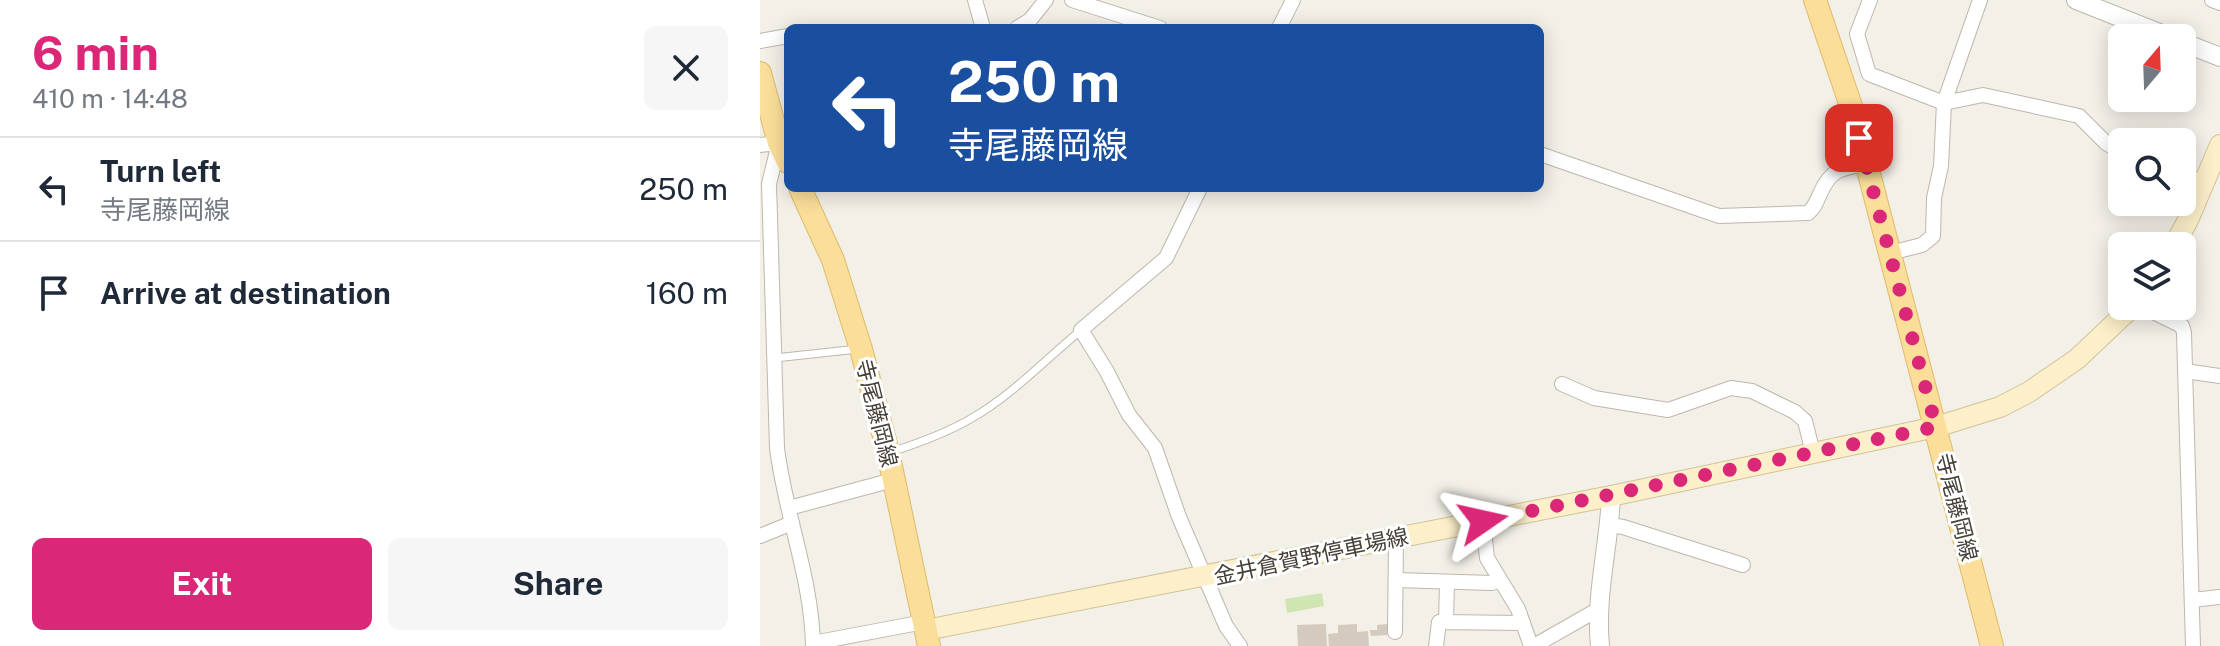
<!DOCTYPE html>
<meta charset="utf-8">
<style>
body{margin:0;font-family:"Public Sans","Noto Sans JP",sans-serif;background:#f6f6f7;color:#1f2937;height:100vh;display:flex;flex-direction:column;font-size:30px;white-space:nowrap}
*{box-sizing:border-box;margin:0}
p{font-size:26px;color:#747a83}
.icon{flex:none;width:44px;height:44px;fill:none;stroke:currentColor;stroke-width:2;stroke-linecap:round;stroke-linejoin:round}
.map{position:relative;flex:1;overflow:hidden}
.panel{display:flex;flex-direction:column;background:#fff;width:760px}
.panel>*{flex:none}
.hud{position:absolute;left:24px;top:24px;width:760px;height:168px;border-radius:12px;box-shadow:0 4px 20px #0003;background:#1a4fa0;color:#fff;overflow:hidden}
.needle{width:52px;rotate:19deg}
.controls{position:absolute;left:1348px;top:24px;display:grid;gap:16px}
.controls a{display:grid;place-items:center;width:88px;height:88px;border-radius:12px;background:#fff;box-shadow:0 4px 20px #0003;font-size:40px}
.pin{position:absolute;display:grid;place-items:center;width:68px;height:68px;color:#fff;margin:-34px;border-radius:16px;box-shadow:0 4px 12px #0006}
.me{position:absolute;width:88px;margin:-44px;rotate:79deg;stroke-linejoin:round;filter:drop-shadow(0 0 6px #0008)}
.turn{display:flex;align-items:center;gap:28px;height:168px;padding:0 32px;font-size:36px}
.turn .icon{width:104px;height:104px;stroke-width:2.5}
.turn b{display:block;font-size:56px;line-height:68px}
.round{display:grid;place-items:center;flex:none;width:84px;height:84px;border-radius:12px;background:#f6f6f7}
.summary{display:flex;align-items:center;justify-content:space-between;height:136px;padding:0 32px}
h1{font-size:48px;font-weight:700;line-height:60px;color:#db2777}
.primary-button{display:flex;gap:16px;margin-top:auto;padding:16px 32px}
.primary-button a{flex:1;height:92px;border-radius:12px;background:#db2777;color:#fff;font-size:32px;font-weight:700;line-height:92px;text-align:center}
.primary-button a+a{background:#f6f6f7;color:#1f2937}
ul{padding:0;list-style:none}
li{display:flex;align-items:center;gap:24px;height:104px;padding:0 32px;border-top:2px solid #e0e1e3}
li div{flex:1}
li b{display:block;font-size:30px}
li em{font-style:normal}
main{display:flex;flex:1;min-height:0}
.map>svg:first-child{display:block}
.green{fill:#cfe6b2}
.building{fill:#d4cbbe}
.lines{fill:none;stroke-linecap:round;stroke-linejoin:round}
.service-casing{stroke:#beb7ab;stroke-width:9}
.minor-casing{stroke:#beb7ab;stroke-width:16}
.tertiary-casing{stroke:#beb7ab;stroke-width:20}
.secondary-casing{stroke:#d1c299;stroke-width:22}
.primary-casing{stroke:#dfbb6a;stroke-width:24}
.service{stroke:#fff;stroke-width:7}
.minor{stroke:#fff;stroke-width:14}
.tertiary{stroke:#fff;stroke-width:18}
.secondary{stroke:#fcefc9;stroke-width:20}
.primary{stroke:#fade9a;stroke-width:22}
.route{stroke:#db2777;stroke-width:14;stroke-dasharray:0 25.2}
.labels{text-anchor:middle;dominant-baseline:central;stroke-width:6;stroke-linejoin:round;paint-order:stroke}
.street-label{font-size:22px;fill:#464037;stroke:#fff}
</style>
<main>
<section class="panel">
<div class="summary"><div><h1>6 min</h1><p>410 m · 14:48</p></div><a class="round"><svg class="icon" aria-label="close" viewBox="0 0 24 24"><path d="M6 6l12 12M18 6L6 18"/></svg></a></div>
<ul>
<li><svg class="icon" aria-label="left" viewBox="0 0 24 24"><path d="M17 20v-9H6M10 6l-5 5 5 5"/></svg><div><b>Turn left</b><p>寺尾藤岡線</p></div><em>250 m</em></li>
<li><svg class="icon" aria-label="arrive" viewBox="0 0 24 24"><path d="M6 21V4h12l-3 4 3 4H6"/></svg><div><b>Arrive at destination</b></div><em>160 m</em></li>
</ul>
<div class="primary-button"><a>Exit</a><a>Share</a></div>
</section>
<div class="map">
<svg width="1460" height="646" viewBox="0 0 1460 646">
<rect width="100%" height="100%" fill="#f3f0e8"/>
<!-- green -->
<polygon class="green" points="562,593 564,606 527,613 525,599"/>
<!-- building -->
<g class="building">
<polygon points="566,624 567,646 538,646 537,625"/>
<polygon points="597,624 597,632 608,631 609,646 569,646 568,634 578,633 578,625"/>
<polygon points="628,624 628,635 611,636 610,630 617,630 617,625"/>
</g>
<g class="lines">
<!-- service casing -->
<g class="service-casing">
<g id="service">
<polyline points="15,358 98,349"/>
<path d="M 131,452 C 159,443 187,433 212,418 C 252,395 285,360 320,331"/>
</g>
</g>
<!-- minor casing -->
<g class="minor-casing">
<g id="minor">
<polyline points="215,0 223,28"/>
<polyline points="312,0 400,28"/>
<polyline points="1110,0 1097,34 1109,74 1184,103 1223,95 1319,116 1346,143 1362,153"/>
<polyline points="1452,0 1460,3"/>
<polyline points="257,28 270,20 286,0"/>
<polyline points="519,28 533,0"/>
<polyline points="0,41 28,36"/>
<path d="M 0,145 L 19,143 L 9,184 L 17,448 C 25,514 52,579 53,646"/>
<path d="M 780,154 L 959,216 L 1048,213 C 1054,208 1056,203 1059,196 C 1070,170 1079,168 1106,164"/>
<polyline points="1422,175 1445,183"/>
<polyline points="440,188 406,258 321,330 346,370 369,415 395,448 419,517 466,626 480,646"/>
<polyline points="1130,253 1162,245 1173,236 1174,198 1181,166 1184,103 1220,0"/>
<polyline points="1381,306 1422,326 1424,333 1433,646"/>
<polyline points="1425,371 1460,376"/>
<polyline points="802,384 834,398 908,410 971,388 992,391 1035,412 1045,421 1053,453"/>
<polyline points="29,508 133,480"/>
<polyline points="723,521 727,558 758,609 771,646"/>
<polyline points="850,525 863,527 983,565"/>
<polyline points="0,536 32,523"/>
<polyline points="636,580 732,583 739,580"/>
<polyline points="1432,600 1460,597"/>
<polyline points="686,622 687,582"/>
<polyline points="635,632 636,538"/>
<polyline points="53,643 164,622"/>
<polyline points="676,646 679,622 763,623"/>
<polyline points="774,646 837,610"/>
</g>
</g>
<!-- tertiary casing -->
<g class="tertiary-casing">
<g id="tertiary">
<polyline points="1316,0 1412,38"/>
<polyline points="1422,42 1460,57"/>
<path d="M 840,646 C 835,594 849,547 851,496"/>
</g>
</g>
<!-- secondary casing -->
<g class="secondary-casing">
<g id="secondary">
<polyline points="1414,246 1428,220 1460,145"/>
<polyline points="166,630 851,496 1176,427 1240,407 1269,392 1317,359 1373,306"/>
</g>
</g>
<!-- primary casing -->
<g class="primary-casing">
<g id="primary">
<polyline points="1055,0 1093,112 1232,646"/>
<polyline points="0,73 19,143 28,162"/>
<polyline points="40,188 73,260 101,349 128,452 169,646"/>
</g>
</g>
<!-- service -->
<use href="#service" class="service"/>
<!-- minor -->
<use href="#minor" class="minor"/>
<!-- tertiary -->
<use href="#tertiary" class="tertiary"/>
<!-- secondary -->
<use href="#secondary" class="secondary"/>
<!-- primary -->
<use href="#primary" class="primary"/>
</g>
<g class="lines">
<!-- route -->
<polyline class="route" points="723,521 1176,427 1099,138"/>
</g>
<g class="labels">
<!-- street labels -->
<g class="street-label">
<text transform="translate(117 413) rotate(76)">寺尾藤岡線</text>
<text transform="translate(1197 507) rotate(76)">寺尾藤岡線</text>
<text transform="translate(551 556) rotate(-12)">金井倉賀野停車場線</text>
</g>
</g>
</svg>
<div class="controls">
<a><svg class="needle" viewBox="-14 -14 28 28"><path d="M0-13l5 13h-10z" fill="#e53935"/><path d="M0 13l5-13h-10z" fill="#747a83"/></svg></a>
<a><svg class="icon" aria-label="search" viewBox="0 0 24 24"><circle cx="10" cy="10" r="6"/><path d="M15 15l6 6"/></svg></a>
<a><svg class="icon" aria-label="layers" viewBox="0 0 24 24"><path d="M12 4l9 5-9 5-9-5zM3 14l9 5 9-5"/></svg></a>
</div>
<div class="pin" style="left:1099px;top:138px;background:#d93025"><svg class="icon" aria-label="arrive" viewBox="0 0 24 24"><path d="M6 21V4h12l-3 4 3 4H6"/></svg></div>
<svg class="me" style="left:723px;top:521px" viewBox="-20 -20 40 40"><path d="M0-17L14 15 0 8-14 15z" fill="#db2777" stroke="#fff" stroke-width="4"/></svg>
<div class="hud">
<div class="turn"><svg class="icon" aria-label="left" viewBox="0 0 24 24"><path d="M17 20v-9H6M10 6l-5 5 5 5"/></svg><div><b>250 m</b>寺尾藤岡線</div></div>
</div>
</div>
</main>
